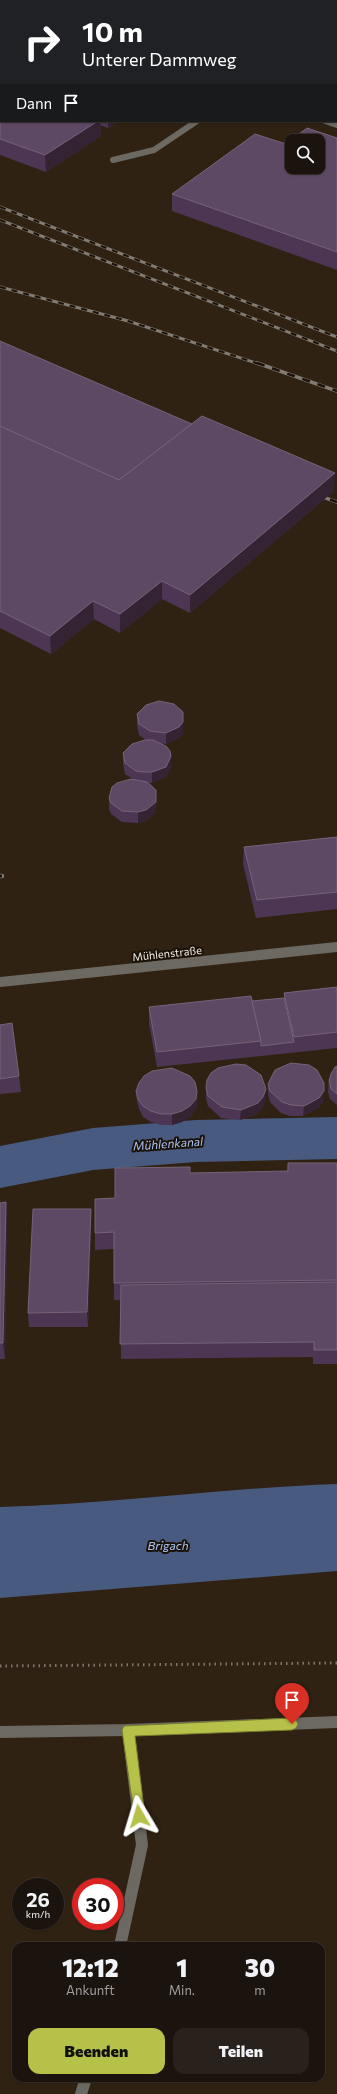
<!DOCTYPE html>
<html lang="de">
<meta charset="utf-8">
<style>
body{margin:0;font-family:Commissioner,sans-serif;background:#28211c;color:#f1f3f6;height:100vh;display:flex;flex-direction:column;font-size:15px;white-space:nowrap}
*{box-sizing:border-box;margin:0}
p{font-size:13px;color:#a09e9e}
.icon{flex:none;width:22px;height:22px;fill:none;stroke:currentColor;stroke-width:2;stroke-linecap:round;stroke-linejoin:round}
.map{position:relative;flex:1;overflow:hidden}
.sheet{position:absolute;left:12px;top:1942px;width:313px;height:140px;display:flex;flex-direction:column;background:#1b140e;border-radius:12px;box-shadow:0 1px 3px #0004,0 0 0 1px #39332e}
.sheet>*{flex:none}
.hud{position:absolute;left:0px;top:0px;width:337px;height:122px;box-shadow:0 1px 3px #0004,0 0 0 1px #39332e;background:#202124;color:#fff;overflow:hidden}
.controls{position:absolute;left:285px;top:134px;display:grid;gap:8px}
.controls a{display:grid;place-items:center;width:40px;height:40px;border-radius:8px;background:#1b140e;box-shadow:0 1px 3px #0004,0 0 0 1px #39332e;font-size:20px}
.speed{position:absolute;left:12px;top:1878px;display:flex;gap:8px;font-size:20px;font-weight:700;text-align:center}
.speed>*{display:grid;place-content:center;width:52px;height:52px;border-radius:50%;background:#1b140e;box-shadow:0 1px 3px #0004,0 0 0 1px #39332e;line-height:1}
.speed small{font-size:10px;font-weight:400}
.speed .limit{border:6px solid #d22;background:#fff;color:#111}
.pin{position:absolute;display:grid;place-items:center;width:34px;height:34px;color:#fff;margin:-41px -17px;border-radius:50% 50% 50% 0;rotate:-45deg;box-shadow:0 0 4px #0007}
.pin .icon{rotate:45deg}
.me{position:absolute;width:44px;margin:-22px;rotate:353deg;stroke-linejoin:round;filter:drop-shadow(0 0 3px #0008)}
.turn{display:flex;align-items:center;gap:14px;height:84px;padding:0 16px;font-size:18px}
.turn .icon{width:52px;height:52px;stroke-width:2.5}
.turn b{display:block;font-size:28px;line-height:34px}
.then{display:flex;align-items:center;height:38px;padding:0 16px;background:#0003;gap:8px;font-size:15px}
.eta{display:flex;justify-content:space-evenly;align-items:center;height:68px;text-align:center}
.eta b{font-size:24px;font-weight:800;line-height:28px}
.primary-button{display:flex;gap:8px;margin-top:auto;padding:8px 16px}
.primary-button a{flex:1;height:46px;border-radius:12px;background:#b6c149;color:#111;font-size:16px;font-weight:800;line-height:46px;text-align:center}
.primary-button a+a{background:#28211c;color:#f1f3f6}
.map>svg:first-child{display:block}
.built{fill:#2f2213;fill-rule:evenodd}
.water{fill:#485a7f}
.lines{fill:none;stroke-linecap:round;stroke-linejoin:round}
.canal{fill:#485a7f;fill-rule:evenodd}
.path{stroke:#7d756d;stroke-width:3;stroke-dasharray:1.5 4;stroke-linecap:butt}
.service{stroke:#6c6862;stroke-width:6}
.minor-far2{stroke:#6c6862;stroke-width:6}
.minor-far1{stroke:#6c6862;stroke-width:10}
.minor{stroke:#6c6862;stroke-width:12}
.rail-far2-casing{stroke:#827b72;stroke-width:3}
.rail-far1-casing{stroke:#827b72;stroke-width:3.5}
.rail-casing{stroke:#827b72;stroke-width:4.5}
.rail-far2{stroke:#1a1209;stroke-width:2;stroke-dasharray:6;stroke-linecap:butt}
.rail-far1{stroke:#1a1209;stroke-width:2.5;stroke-dasharray:8;stroke-linecap:butt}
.rail{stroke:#1a1209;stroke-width:3;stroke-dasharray:9;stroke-linecap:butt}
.wall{fill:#4c3654}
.shaded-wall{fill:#342333}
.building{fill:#5e4964;stroke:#756378;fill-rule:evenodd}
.route{fill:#b6c149;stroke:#767d2f}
.labels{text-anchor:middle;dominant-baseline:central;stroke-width:4;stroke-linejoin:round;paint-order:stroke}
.street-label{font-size:11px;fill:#f3ede6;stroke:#1a1209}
.water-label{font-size:12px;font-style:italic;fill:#acc5f6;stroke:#1a1209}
</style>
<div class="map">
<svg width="337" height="2094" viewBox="0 0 337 2094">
<rect width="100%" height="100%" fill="#241b12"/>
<!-- built -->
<path class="built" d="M 0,0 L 337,0 L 337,2094 L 0,2094 ZM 1,1 L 336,1 L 336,121 L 1,121 ZM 292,141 L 318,141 L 318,167 L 292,167 ZM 21,1887 L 55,1887 L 55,1921 L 21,1921 ZM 81,1887 L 115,1887 L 115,1921 L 81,1921 ZM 16,1946 L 321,1946 L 321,2078 L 16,2078 Z"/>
<!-- water -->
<path class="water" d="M 337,1484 L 337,1571 L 0,1598 L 0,1507 C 113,1504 224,1488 337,1484 Z"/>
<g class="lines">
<!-- canal -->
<polygon class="canal" points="337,1117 337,1159 196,1162 93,1170 0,1188 0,1146 93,1128 196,1120"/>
<!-- path -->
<polyline class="path" points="0,1666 337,1663"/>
<!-- service -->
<polyline class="service" points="113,160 154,150 197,121"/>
<!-- minor-far2 -->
<polyline class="minor-far2" points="325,121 337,125"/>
<!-- minor-far1 -->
<polyline class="minor-far1" points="0,982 337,947"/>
<!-- minor -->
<g class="minor">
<polyline points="0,1732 128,1730 337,1722"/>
<polyline points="120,1946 142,1845 128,1730"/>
<polyline points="81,2094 86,2078"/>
</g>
<!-- rail-far2 casing -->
<g class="rail-far2-casing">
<g id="rail-far2">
<polyline points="0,207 337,337"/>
<polyline points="0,220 337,351"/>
<polyline points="0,287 128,321 259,364"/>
</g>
</g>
<!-- rail-far1 casing -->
<g class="rail-far1-casing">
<g id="rail-far1">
<polyline points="257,363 337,391"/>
<polyline points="315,494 337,502"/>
</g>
</g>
<!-- rail casing -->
<g class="rail-casing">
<polyline id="rail" points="0,876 2,876"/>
</g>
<!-- rail-far2 -->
<use href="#rail-far2" class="rail-far2"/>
<!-- rail-far1 -->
<use href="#rail-far1" class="rail-far1"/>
<!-- rail -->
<use href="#rail" class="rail"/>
</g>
<!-- wall -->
<g class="wall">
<rect x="336" y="25" width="1" height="49"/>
<polygon points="0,85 1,121 119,121 108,128 100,125 101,136 46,172 0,155"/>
<polygon points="337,138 337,270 172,211 172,194 286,144"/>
<polygon points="0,341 334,491 190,613 162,599 120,633 94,619 51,654 0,628"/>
<polygon points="137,714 183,733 179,738 166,744 159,743 171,767 166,777 152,783 149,783 156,790 156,812 146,821 138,823 122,822 111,814 109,809 109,798 133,779 125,774 123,764 123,753 146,740 139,735 137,725"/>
<polygon points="337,837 337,909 256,918 243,864 244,847"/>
<polygon points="337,987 337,1048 157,1067 149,1023 149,1007 252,1001 284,998 284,993"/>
<polygon points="0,1025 19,1076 21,1092 0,1094"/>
<polygon points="337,1066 337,1105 330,1099 328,1092 329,1081"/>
<polygon points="268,1084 323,1102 318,1108 303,1116 290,1116 281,1113 270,1102 268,1094"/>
<polygon points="206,1088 265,1100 263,1107 257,1114 240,1120 221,1118 208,1106 206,1099"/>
<polygon points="136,1091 197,1091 197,1101 196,1109 190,1117 182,1122 172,1125 161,1125 151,1122 143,1117 139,1109 137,1101"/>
<polygon points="288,1163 337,1163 337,1364 313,1364 313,1357 121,1359 121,1300 114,1300 114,1249 95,1250 95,1233 115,1198 190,1173 287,1171"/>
<polygon points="6,1202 7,1218 5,1359 0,1359 0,1203"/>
<polygon points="91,1224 88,1327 29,1327 28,1313"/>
</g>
<!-- shaded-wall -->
<g class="shaded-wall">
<polygon points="98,121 100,121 101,136 46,172 45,155"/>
<polygon points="108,121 119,121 108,128"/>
<polygon points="335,473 334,491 190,613 190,595"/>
<polygon points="162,581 162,599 120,633 120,614"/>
<polygon points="93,601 94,619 51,654 50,636"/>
<polygon points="183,712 183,733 179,738 166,744 166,733"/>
<polygon points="171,756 171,767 166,777 152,783 152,772"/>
<polygon points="156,802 156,812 146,821 138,823 138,812"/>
<polygon points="324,1083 323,1102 318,1108 303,1116 304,1106"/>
<polygon points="266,1089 265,1100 263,1107 257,1114 240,1120 241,1110"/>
<polygon points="197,1091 197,1101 196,1109 190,1117 182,1122 172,1125 172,1114"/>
<polygon points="6,1202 7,1218 5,1359 3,1343"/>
<polygon points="91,1209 91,1224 88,1327 87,1312"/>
</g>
<!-- building -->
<g class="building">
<polygon points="257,0 315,0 314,1 256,1"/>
<rect x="336" y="25" width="1" height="32"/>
<polygon points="0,85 1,86 1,93 0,93"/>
<polygon points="0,93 1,93 1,121 98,121 45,155 0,139"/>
<path d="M 307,128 L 337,138 L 337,252 L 172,194 L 255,134 L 286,144 ZM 292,141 L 318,141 L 318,167 L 292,167 Z"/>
<polygon points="0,341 192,424 119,480 0,426"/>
<polygon points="202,416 335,473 190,595 162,581 120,614 93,601 50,636 0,611 0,426 119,480"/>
<polygon points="159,701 174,704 183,712 183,722 179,727 166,733 150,731 139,724 137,714 146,705"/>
<polygon points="145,740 153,740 166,746 170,751 171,756 166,767 152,772 144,772 136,771 125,763 123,753 132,744"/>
<polygon points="131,779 147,782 156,790 156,802 146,810 138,812 122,811 111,803 109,798 112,787 117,783"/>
<polygon points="337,837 337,892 257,900 244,847"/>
<polygon points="337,987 337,1032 294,1037 284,993"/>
<polygon points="251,996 261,1041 157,1052 149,1007"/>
<polygon points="284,998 294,1042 261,1046 261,1041 252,1001"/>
<polygon points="12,1023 19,1076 0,1079 0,1025"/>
<polygon points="291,1063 309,1065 317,1070 324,1083 324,1091 319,1098 304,1106 291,1105 282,1102 270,1091 268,1084 275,1070"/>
<polygon points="236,1064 246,1065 261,1075 266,1089 263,1097 258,1103 241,1110 222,1107 208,1096 206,1088 207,1080 211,1073 218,1068"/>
<polygon points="337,1066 337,1094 331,1089 329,1081 331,1074 335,1067"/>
<polygon points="172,1068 190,1076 195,1082 197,1091 196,1099 190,1106 182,1111 172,1114 161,1114 151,1111 143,1106 138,1099 136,1091 139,1083 144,1076 152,1071"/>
<polygon points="288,1163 337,1163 337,1280 114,1283 114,1232 95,1233 95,1199 115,1198 115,1168 190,1167 190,1173 288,1171"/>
<polygon points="6,1202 3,1343 0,1343 0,1203"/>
<polygon points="33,1209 91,1209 87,1312 28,1313"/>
<polygon points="337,1282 337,1350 314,1350 314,1342 120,1344 121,1285"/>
</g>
<!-- route -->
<polygon class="route" points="292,1718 296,1720 298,1724 296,1728 292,1730 135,1736 145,1816 143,1821 139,1822 135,1821 122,1730 124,1726"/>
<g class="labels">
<!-- street labels -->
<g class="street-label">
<text transform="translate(167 953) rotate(-6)">Mühlenstraße</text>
</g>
<!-- water labels -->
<g class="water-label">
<text transform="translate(168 1143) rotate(-4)">Mühlenkanal</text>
<text x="168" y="1545">Brigach</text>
</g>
</g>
</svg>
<div class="controls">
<a><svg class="icon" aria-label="search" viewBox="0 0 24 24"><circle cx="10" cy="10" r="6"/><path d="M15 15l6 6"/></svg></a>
</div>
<div class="speed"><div>26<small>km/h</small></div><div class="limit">30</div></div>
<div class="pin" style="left:292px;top:1724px;background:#d93025"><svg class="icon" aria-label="arrive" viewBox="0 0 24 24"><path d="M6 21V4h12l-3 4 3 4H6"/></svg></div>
<svg class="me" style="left:139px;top:1816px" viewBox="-20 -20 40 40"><path d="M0-17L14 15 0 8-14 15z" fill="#b6c149" stroke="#fff" stroke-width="4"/></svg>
<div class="hud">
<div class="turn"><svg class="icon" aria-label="right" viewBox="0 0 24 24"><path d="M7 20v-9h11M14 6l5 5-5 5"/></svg><div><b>10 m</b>Unterer Dammweg</div></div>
<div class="then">Dann<svg class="icon" aria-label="arrive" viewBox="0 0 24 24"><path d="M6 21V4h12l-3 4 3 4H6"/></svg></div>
</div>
<section class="sheet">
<div class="eta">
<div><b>12:12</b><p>Ankunft</p></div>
<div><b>1</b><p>Min.</p></div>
<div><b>30</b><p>m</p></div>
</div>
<div class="primary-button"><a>Beenden</a><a>Teilen</a></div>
</section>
</div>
